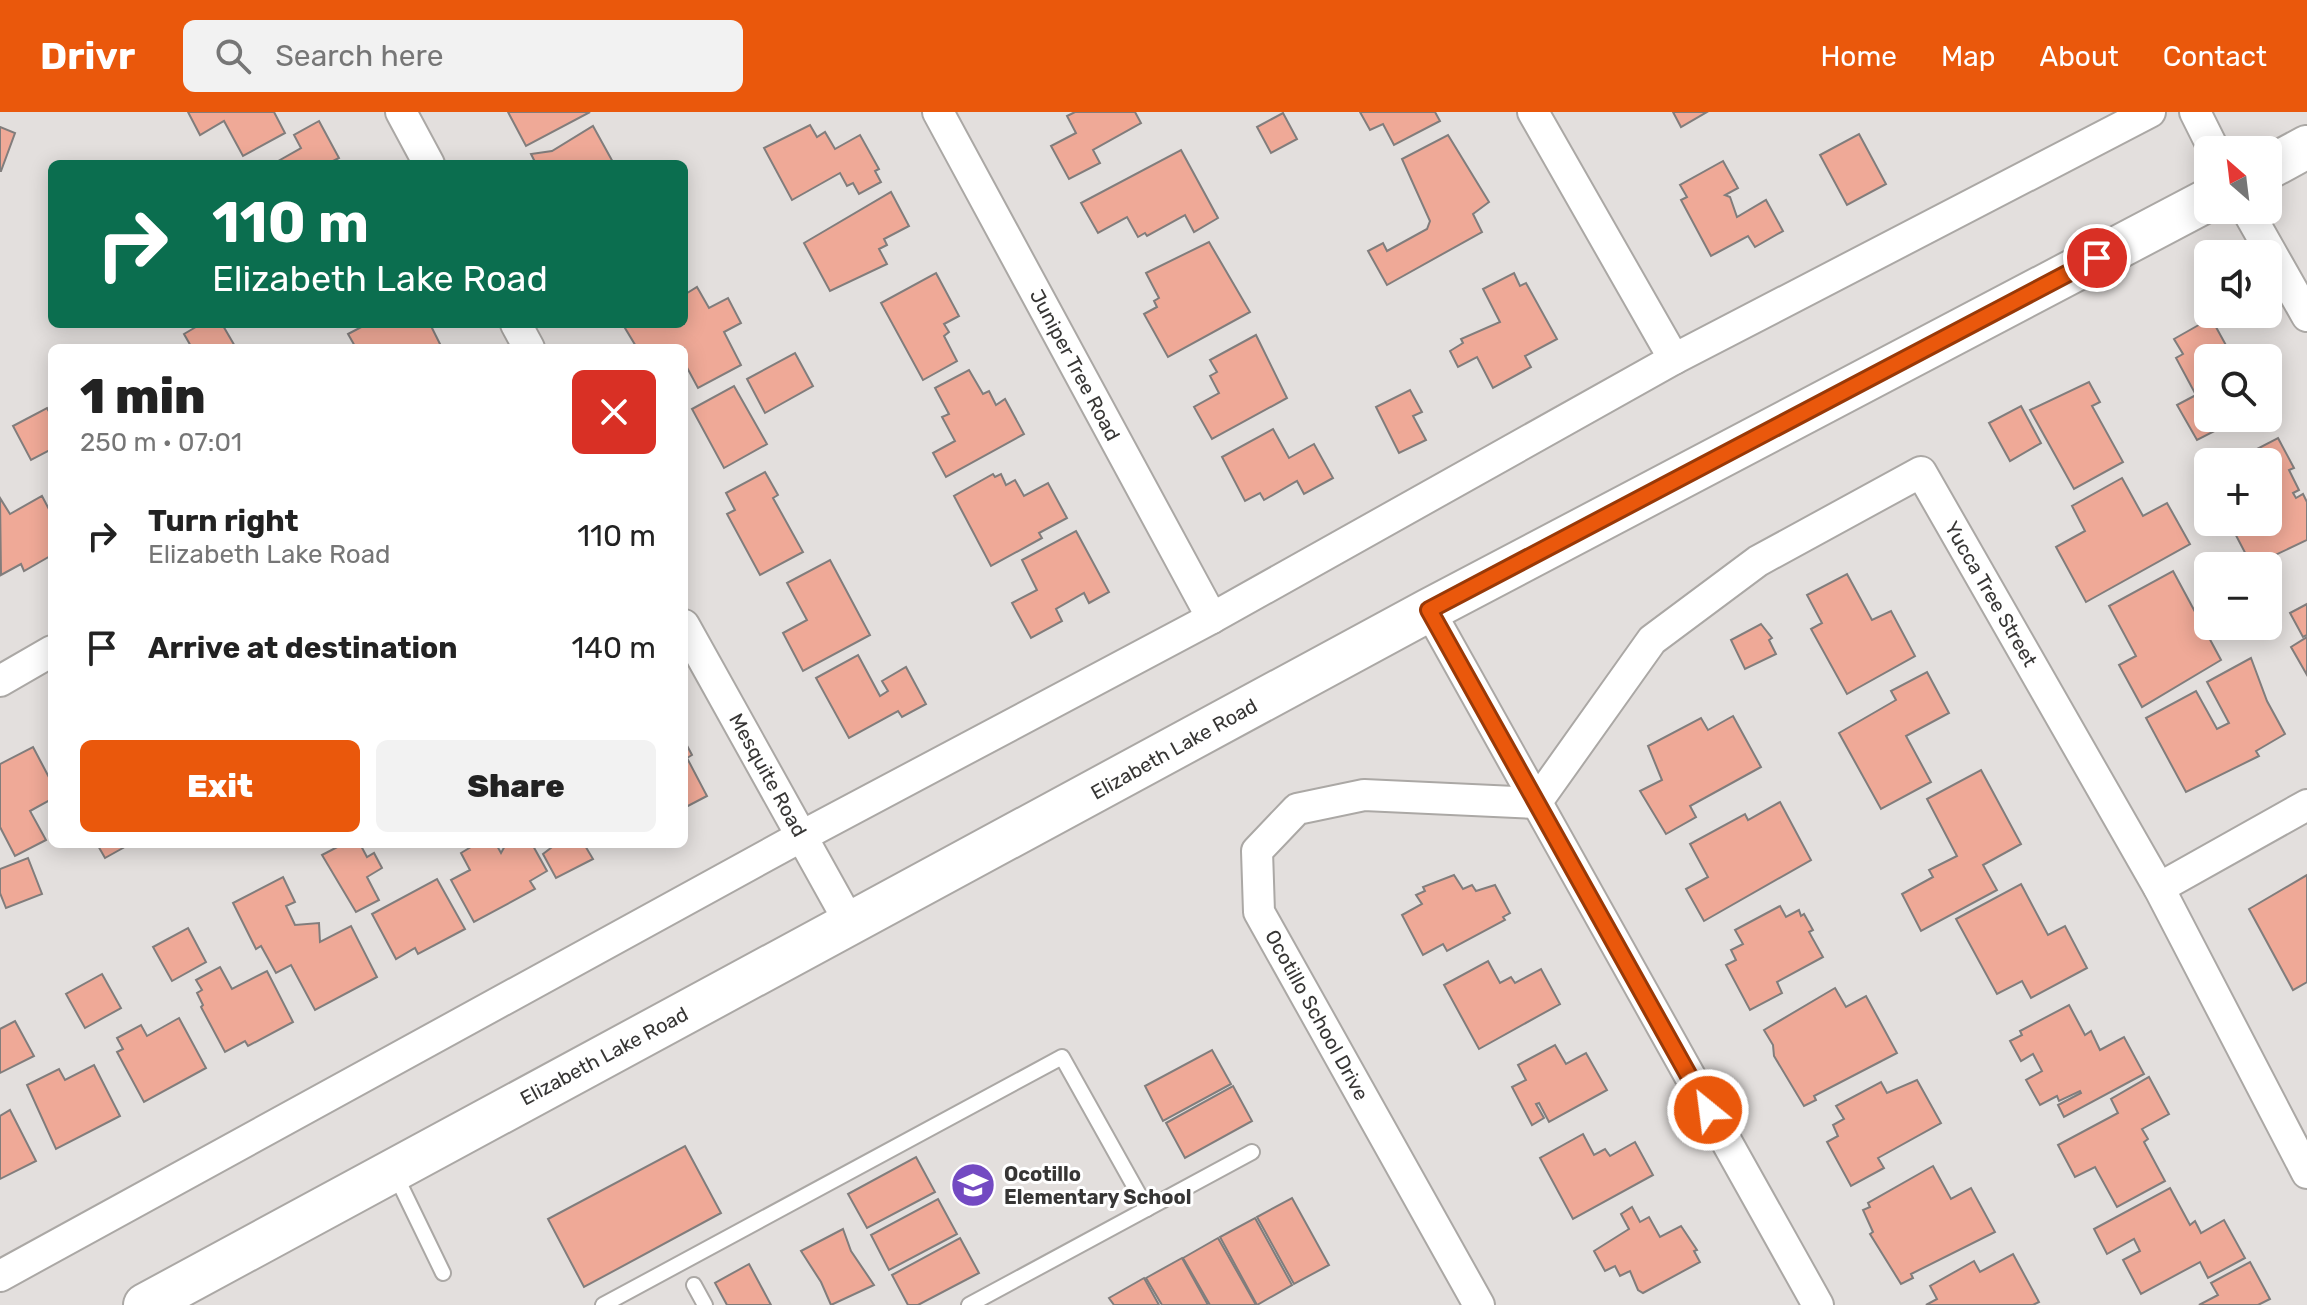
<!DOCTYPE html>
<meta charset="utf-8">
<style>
body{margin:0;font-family:Rubik,sans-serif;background:#f2f2f2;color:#222;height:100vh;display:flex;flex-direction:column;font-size:30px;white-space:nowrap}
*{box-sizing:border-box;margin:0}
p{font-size:26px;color:#767676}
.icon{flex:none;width:44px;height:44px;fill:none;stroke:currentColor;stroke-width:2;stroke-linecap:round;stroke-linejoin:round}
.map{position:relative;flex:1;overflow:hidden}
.sheet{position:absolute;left:48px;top:232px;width:640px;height:504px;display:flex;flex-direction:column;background:#fff;border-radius:12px;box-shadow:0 4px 20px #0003}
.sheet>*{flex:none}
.guide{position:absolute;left:48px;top:48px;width:640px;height:168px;border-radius:12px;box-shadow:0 4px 20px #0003;background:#0b6e4f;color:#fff;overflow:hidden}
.needle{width:52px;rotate:332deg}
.controls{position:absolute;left:2194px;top:24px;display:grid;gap:16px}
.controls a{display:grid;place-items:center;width:88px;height:88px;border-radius:12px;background:#fff;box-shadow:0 4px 20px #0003;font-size:40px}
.pin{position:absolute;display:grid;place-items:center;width:68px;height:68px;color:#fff;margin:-34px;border:4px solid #fff;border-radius:50%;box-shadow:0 2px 8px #0007}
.me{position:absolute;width:88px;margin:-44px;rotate:331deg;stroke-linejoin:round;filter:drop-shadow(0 0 6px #0008)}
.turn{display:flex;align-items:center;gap:28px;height:168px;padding:0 32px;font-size:36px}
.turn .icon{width:104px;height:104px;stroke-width:2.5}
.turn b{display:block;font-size:56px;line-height:68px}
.round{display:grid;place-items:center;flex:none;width:84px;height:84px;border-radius:12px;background:#f2f2f2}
.overview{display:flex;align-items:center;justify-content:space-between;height:136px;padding:0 32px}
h1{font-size:48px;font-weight:800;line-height:60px}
.cta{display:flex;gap:16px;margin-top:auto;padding:16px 32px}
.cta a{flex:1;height:92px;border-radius:12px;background:#ea580c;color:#fff;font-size:32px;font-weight:800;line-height:92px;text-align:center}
.cta a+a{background:#f2f2f2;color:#222}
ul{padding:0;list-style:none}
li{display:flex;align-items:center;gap:24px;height:112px;padding:0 32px}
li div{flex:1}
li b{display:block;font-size:30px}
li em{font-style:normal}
header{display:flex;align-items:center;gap:48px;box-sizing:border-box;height:112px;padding:0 40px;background:#ea580c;color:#fff}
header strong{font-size:38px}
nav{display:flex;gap:44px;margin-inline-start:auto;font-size:28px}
.search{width:560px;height:72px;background:#f2f2f2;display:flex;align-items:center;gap:20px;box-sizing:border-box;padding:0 28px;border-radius:12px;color:#767676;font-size:30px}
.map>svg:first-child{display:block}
.building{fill:#efa997;stroke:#817d7c;stroke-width:2}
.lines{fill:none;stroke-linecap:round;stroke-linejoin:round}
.service-casing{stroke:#aba8a5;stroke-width:18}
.minor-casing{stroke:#aba8a5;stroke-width:34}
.secondary-casing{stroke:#aba8a5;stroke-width:46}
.service{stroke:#fff;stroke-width:14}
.minor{stroke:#fff;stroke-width:30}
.secondary{stroke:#fff;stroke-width:42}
.route-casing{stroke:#983908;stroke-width:20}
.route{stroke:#ea580c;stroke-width:14}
.labels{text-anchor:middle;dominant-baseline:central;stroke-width:6;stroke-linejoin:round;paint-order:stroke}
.street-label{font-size:20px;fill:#373635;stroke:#fff}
.poi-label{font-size:20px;font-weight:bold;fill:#373635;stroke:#fff;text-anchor:start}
</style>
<header>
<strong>Drivr</strong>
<div class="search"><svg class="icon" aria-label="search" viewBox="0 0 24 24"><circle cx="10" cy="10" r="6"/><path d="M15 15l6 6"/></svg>Search here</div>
<nav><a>Home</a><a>Map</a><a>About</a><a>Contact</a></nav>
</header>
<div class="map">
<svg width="2307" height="1193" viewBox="0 0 2307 1193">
<rect width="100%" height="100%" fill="#e3dfdd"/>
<!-- building -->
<g class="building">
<polygon points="188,0 274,0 285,21 243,44 224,9 200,23"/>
<polygon points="508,0 590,0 526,34"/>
<polygon points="1075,0 1135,0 1141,11 1093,38 1100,51 1069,67 1051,34 1076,21 1067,4"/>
<polygon points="1360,0 1435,0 1440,9 1394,33 1383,12 1370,18"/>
<polygon points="1673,0 1707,0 1681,15"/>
<polygon points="1283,1 1297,27 1271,41 1257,15"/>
<polygon points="319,9 339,46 327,52 273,52 301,36 294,23"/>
<polygon points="810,13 817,25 825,20 835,37 860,23 879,57 875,59 881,70 859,82 853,71 847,74 840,61 792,88 764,36"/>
<polygon points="593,14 614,52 536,52 531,42 552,39"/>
<polygon points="0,15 15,21 1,59 0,59"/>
<polygon points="1859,22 1886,72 1847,93 1820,43"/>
<polygon points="1448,23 1489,90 1473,102 1482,120 1387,173 1368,139 1383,131 1387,139 1427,117 1430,109 1402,47"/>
<polygon points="1181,38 1218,106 1194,120 1185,103 1147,124 1145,121 1138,125 1127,105 1098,121 1081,91"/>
<polygon points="1723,49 1738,76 1725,83 1730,85 1737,105 1766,88 1783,119 1755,135 1748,124 1711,144 1681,88 1687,85 1680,73"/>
<polygon points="891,80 909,114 884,127 887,133 879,137 887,152 830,179 804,131"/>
<polygon points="1209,130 1250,200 1168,245 1144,202 1157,195 1154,189 1159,186 1146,161"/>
<polygon points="936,161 959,204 944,212 949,220 944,224 957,249 923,268 881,191"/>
<polygon points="1514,161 1520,174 1526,171 1557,227 1525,244 1531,255 1493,276 1477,245 1458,255 1450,239 1463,231 1461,227 1500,210 1483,177"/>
<polygon points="697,175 709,196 728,186 741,211 724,220 741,253 698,276 684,250 684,236 637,236 625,216 632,212 684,212 684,183"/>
<polygon points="2211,206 2233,246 2208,246 2208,306 2240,306 2197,328 2177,293 2196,283 2176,246 2183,242 2174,227"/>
<polygon points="201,212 222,212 236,236 192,236 184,222"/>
<polygon points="367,212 430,212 442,236 356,236 348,222"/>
<polygon points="1256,223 1287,286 1212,327 1194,295 1219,281 1210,264 1217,260 1210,248"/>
<polygon points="795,241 813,274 765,301 747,267"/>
<polygon points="969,258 983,282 989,279 996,293 1005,287 1024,322 946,365 933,341 955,329 942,305 949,302 935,276"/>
<polygon points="2089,270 2100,290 2092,294 2123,350 2074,377 2030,298"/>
<polygon points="734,274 767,332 724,356 692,297"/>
<polygon points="1410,278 1422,300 1413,304 1426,328 1399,341 1376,295"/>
<polygon points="2021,294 2041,331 2010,349 1989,311"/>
<polygon points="47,296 52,305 52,337 31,348 13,314"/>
<polygon points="1273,317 1289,346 1314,332 1333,366 1304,382 1297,369 1264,388 1260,381 1245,389 1222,345"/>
<polygon points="2278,326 2294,356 2289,358 2299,378 2293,381 2296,386 2303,382 2307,390 2307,428 2252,454 2229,410 2268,410 2268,350 2232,350"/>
<polygon points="765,360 778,383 773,386 803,440 760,463 727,402 735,398 726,381"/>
<polygon points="993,362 995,365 1001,362 1006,373 1015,368 1024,384 1048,371 1067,406 1039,421 1042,426 991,454 954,384"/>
<polygon points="2122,366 2143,404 2167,391 2190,432 2086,490 2056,435 2085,419 2072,394"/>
<polygon points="42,384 52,403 52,443 24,459 21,452 1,463 0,386 10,402"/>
<polygon points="1076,419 1109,480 1089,491 1084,481 1056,497 1062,509 1031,526 1012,491 1037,478 1022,448"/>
<polygon points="830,448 870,523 803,559 783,521 807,508 787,471"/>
<polygon points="2173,459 2221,548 2142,595 2119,553 2136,544 2109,494"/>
<polygon points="1847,462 1872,508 1891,499 1915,544 1847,582 1811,517 1822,511 1807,483"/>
<polygon points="2307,492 2307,523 2303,525 2290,501"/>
<polygon points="1761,512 1772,526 1769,528 1776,542 1745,557 1731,528"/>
<polygon points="2307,525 2307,563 2291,535"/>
<polygon points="858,543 880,584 888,579 882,569 906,555 926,592 902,605 898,599 849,626 816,566"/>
<polygon points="2251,546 2267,589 2285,622 2256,639 2259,644 2186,680 2146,606 2196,579 2217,617 2229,611 2207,570"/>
<polygon points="1927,560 1949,601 1906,624 1931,670 1881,697 1839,621 1896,588 1891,579"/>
<polygon points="1733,604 1761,655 1690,694 1696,705 1666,722 1640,679 1662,668 1648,634 1701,606 1708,618"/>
<polygon points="684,628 692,643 687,646 707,684 684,696"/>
<polygon points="33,635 52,671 52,687 30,699 46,728 15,744 0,715 0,652"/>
<polygon points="1981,658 2021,732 1983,753 1997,778 1921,819 1902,782 1933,765 1929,758 1957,744 1927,687"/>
<polygon points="1780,690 1811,748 1704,809 1686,777 1708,765 1690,732 1745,702 1748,708"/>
<polygon points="97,732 130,732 105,746"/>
<polygon points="343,732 360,732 367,745 374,741 382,756 367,765 379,788 356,800 322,743"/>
<polygon points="476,732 496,732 501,741 506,732 532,732 547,759 530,769 535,777 474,810 451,768 470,758 461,741"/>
<polygon points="556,732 584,732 593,747 556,766 543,742"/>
<polygon points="28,746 42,782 6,796 0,781 0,757"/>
<polygon points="1454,763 1463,777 1472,773 1476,779 1495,773 1510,801 1503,805 1505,808 1447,839 1443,832 1423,843 1402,803 1422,792 1416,783 1425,779 1423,775"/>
<polygon points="2307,763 2307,870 2293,878 2249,797"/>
<polygon points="283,765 295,790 286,794 295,813 319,811 320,830 351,814 377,865 315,898 291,853 276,861 261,834 256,837 233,791"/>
<polygon points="437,767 465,817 418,842 415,836 396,847 372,802"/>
<polygon points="2021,772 2048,823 2065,814 2087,856 2031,886 2022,869 1997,882 1956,807"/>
<polygon points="1780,794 1786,805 1799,798 1801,804 1804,802 1813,818 1809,820 1823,845 1777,870 1782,881 1750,898 1726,853 1736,848 1731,838 1743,832 1735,818"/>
<polygon points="188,816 206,850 172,869 153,835"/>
<polygon points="1488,849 1500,871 1511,865 1515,871 1541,857 1560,892 1479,937 1444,873"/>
<polygon points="220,855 232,877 267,859 293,910 248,934 245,929 225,940 201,895 203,893 197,881 202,878 196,868"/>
<polygon points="102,862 121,896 85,916 66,882"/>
<polygon points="1835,876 1846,895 1866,884 1897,941 1814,984 1816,988 1804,994 1774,944 1773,933 1764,918"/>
<polygon points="2069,893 2085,923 2091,919 2100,938 2124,925 2144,962 2064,1005 2058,993 2081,981 2080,979 2059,989 2057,984 2040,993 2026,968 2042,959 2033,942 2021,949 2010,929 2022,923 2020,919"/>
<polygon points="179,906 206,956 144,990 117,940 123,937 117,926 141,913 147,924"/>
<polygon points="15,909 34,944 0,961 0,917"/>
<polygon points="1555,933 1566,952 1586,941 1607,978 1549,1010 1539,991 1536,992 1544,1006 1532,1013 1512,975 1526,968 1518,953"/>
<polygon points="1212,938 1231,972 1163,1009 1145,974"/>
<polygon points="94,953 120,1004 56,1037 27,973 59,957 65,968"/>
<polygon points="2149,965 2169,1002 2142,1017 2148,1027 2144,1030 2165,1069 2117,1095 2095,1055 2075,1065 2058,1033 2118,1001 2111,987"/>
<polygon points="1917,968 1941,1011 1878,1046 1884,1056 1851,1074 1827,1030 1838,1024 1833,1013 1844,1007 1836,994 1881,970 1887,981"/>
<polygon points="1233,974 1252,1009 1185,1046 1166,1011"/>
<polygon points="10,998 36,1049 0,1067 0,1004"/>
<polygon points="1583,1022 1594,1043 1605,1037 1610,1044 1635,1030 1653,1063 1573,1107 1540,1046"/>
<polygon points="685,1034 721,1101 584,1175 548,1107"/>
<polygon points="916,1045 935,1080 867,1116 848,1082"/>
<polygon points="1933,1054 1951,1087 1971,1076 1995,1120 1911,1162 1913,1166 1901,1172 1870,1122 1873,1120 1863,1098 1870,1095 1868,1091"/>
<polygon points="2170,1076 2190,1113 2195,1109 2201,1121 2224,1108 2245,1146 2208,1166 2200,1150 2141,1182 2123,1148 2140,1139 2134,1127 2107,1142 2094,1117"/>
<polygon points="1292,1086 1329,1153 1294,1172 1257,1105"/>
<polygon points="938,1087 957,1122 889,1158 871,1123"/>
<polygon points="1632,1095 1640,1110 1649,1105 1660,1125 1681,1114 1697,1138 1694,1139 1700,1150 1643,1181 1638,1178 1630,1159 1620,1164 1615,1154 1605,1159 1594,1139 1629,1117 1621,1102"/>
<polygon points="1255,1106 1292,1173 1257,1193 1220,1125"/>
<polygon points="843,1117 851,1139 874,1173 831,1193 821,1170 801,1139"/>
<polygon points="960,1126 979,1161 918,1193 908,1193 892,1163"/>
<polygon points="1218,1126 1256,1193 1210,1193 1183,1146"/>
<polygon points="2013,1142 2039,1190 2033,1193 1926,1193 1937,1187 1930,1174 1974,1149 1980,1160"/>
<polygon points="1182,1146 1208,1193 1162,1193 1146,1166"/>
<polygon points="2250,1150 2270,1187 2258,1193 2199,1193 2218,1183 2211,1171"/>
<polygon points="749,1152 771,1193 727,1193 715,1171"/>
<polygon points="1144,1166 1159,1193 1114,1193 1109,1186"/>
</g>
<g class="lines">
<!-- service casing -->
<g class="service-casing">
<g id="service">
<polyline points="395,1062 443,1161"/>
<polyline points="694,1173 705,1193"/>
<polyline points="603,1193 1062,945 1147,1097"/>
<polyline points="969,1193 1252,1040"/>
</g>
</g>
<!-- minor casing -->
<g class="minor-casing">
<g id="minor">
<polyline points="401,0 429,52"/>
<polyline points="938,0 1212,506"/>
<polyline points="1533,0 1674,247"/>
<polyline points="2195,0 2214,38"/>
<polyline points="2247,98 2307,204"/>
<polyline points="516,212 529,236"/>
<polyline points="1429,498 1818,1193"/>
<polyline points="684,513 851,813"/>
<polyline points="0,569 52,539"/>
<polyline points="2159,776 2307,693"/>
<polyline points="0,1164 802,724 1212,506 1674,247 2150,0"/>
<polyline points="1479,1193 1259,800 1257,739 1297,697 1364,683 1536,691 1652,528 1758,449 1921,360 2159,776 2307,1061"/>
</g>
</g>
<!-- secondary casing -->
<g class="secondary-casing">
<g id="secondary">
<polyline points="2268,56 2307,35"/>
<polyline points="145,1193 1429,498 2208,88"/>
</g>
</g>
<!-- service -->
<use href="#service" class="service"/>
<!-- minor -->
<use href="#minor" class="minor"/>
<!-- secondary -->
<use href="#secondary" class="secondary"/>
</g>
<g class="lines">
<!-- route casing -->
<g class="route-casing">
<polyline id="route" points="1708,998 1429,498 2097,146"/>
</g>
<!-- route -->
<use href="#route" class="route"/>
</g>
<!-- icons -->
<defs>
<g id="school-disc" transform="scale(2.3)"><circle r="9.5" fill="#734ac2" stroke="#fff"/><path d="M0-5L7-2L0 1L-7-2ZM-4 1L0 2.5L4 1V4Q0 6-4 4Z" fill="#fff"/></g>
</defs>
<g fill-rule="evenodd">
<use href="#school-disc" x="973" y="1073"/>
</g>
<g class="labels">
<!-- street labels -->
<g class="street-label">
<text transform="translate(1075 253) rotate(62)">Juniper Tree Road</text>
<text transform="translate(1991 482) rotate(60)">Yucca Tree Street</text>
<text transform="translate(1174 637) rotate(-29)">Elizabeth Lake Road</text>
<text transform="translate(768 663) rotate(61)">Mesquite Road</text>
<text transform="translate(1317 903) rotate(61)">Ocotillo School Drive</text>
<text transform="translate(604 944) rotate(-28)">Elizabeth Lake Road</text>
</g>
<!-- poi labels -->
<g class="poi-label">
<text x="1004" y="1062">Ocotillo<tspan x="1004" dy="23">Elementary School</tspan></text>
</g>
</g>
</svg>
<div class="controls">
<a><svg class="needle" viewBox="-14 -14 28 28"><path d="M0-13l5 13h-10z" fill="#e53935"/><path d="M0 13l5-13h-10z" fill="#767676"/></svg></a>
<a><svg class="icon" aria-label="sound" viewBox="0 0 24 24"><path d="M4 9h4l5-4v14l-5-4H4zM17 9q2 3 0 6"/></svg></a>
<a><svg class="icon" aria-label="search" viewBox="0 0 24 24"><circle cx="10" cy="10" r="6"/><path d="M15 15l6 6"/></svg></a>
<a>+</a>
<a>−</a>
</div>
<div class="pin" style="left:2097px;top:146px;background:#d93025"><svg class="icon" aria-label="arrive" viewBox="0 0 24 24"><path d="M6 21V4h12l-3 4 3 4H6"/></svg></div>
<svg class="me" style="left:1708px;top:998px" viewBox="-20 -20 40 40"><circle r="17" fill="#ea580c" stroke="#fff" stroke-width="3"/><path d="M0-11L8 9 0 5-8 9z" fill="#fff"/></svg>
<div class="guide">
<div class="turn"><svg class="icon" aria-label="right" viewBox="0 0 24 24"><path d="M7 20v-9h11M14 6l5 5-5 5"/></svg><div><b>110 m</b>Elizabeth Lake Road</div></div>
</div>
<section class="sheet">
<div class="overview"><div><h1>1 min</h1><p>250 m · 07:01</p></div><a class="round" style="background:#d93025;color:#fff"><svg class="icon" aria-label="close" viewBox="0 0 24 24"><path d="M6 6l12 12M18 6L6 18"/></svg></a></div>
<ul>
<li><svg class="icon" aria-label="right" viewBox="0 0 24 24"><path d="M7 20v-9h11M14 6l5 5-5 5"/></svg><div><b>Turn right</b><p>Elizabeth Lake Road</p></div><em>110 m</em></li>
<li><svg class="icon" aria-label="arrive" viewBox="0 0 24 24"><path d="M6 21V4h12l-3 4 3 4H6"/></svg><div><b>Arrive at destination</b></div><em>140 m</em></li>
</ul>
<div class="cta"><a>Exit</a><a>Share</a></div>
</section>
</div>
